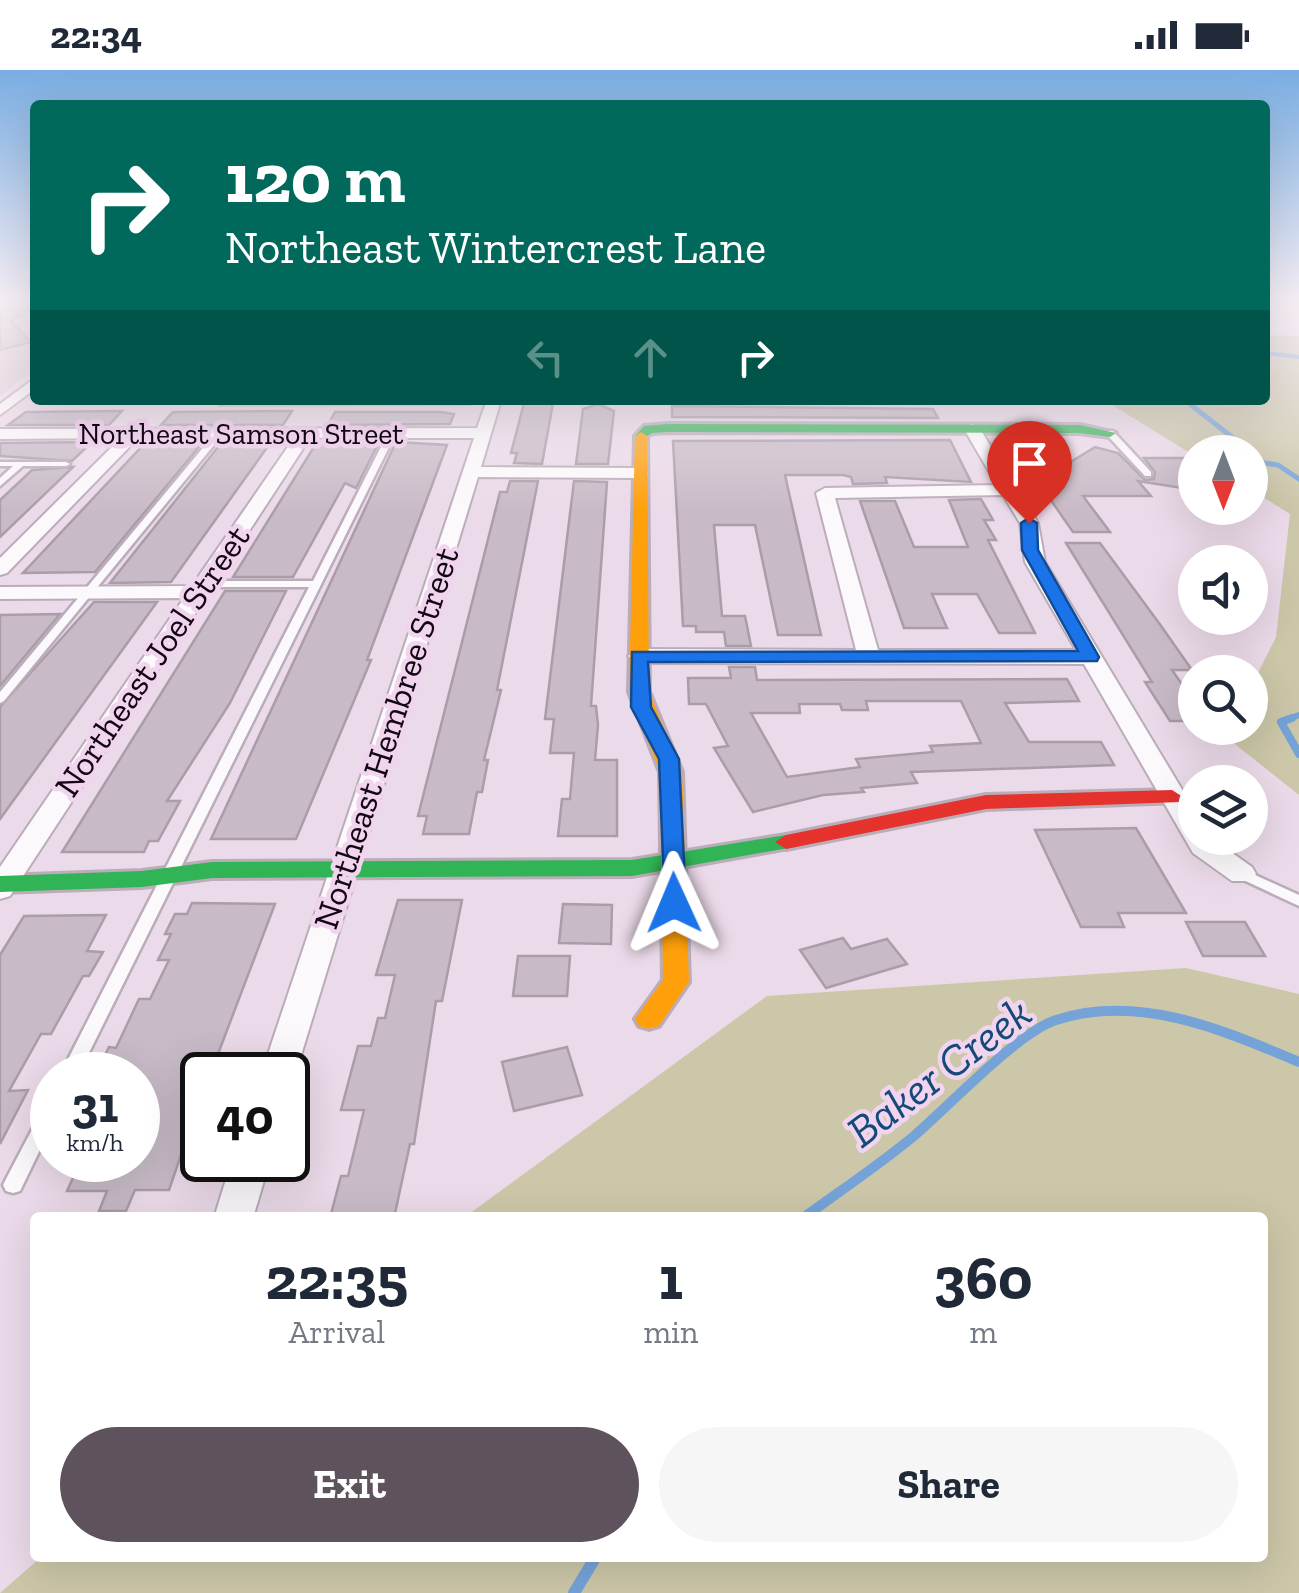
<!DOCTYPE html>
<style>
body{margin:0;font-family:"Zilla Slab",serif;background:#f6f6f7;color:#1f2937;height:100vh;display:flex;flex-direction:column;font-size:38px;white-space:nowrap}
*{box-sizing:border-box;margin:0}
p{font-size:32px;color:#747a83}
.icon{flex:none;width:55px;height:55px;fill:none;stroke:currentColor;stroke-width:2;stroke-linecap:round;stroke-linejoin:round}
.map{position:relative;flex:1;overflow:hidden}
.sheet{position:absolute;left:30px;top:1142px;width:1238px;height:350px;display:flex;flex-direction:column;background:#fff;border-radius:10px;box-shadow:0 10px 40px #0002}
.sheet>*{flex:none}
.top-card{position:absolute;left:30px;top:30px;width:1240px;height:305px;border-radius:10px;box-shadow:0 10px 40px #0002;background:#00695c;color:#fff;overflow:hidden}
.needle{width:65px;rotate:180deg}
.buttons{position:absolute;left:1178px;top:365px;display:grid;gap:20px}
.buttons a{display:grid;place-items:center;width:90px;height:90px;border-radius:50%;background:#fff;box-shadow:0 10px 40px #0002;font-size:50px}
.speed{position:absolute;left:30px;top:982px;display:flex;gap:20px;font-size:50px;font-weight:700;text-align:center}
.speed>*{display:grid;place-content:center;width:130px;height:130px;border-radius:50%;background:#fff;box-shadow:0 10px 40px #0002;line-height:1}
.speed small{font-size:25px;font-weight:400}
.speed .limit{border:5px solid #111;border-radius:15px;background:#fff;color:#111}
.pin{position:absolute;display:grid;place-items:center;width:85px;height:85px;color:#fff;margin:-102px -42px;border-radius:50% 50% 50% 0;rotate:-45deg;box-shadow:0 0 10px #0007}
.pin .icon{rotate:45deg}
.me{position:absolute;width:110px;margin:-55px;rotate:359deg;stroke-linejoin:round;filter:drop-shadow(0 0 8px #0008)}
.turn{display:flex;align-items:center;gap:35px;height:210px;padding:0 30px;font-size:45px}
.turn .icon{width:130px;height:130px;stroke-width:2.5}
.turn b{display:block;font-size:70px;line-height:85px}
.lanes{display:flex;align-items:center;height:95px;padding:0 30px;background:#0003;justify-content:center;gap:50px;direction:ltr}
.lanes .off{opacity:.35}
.eta{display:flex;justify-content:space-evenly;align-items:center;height:170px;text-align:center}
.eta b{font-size:60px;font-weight:800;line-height:70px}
.button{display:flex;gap:20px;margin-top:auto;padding:20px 30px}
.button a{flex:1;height:115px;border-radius:60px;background:#5e525d;color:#fff;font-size:40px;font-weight:800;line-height:115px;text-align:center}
.button a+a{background:#f6f6f7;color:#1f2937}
.status{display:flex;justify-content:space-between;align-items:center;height:70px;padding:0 50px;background:#fff;direction:ltr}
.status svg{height:28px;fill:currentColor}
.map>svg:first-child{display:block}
.education{fill:#dfcbd5}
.green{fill:#ccc7a8}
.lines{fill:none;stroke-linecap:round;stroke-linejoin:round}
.stream-far5{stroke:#75a3d8;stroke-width:4}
.stream-far4{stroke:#75a3d8;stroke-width:5}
.stream-far3{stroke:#75a3d8;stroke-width:6}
.stream-far2{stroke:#75a3d8;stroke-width:8}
.stream-far1{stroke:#75a3d8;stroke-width:10}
.stream{stroke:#75a3d8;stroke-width:12}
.building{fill:#c8bbc7;stroke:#aa9da8;stroke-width:2.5;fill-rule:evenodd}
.lane-casing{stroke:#baadb9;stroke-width:5}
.street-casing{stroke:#baadb9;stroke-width:4}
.fast-casing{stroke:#baadb9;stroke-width:6}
.slow-casing{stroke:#baadb9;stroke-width:6}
.jam-casing{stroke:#baadb9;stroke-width:6}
.lane{fill:#fcf9fc;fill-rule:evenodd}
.street{fill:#fcf9fc;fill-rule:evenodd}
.fast{fill:#30b455;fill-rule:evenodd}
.slow{fill:#ff9f0a;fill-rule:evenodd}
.jam{fill:#e5322d;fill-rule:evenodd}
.route{fill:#1a73e8;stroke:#114b97;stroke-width:2.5}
.labels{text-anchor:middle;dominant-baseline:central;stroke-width:9;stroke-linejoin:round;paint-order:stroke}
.far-street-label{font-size:30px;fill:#120811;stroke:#f1d4ee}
.street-label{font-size:35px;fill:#120811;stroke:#f1d4ee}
.near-water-label{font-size:45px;font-style:italic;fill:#154a77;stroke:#f1d4ee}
</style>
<div class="status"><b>22:34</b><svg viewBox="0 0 49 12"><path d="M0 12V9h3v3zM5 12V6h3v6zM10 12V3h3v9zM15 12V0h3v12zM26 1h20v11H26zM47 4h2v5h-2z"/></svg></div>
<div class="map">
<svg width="1299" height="1523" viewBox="0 0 1299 1523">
<rect width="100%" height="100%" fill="#ebdae9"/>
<!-- education -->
<polygon class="education" points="0,228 35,228 35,299 0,326"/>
<!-- green -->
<g class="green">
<polygon points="1265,265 1299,266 1299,725 1226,667 1231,658 1250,658 1250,619 1276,567 1290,444 1250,419 1250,382 1195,386 1104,330 1265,330"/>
<polygon points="223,330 473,330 471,336 217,337"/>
<polygon points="1186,898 1299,924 1299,1523 0,1523 40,1488 1262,1488 1262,1148 465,1147 767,926"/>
</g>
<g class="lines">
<!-- stream-far5 -->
<g class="stream-far5">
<polyline points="1265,283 1299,287"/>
<polyline points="1185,330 1194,337"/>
</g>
<!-- stream-far4 -->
<g class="stream-far4">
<polyline points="1191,335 1232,367 1235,382"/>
<polyline points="1250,391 1278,395 1299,409"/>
</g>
<!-- stream-far3 -->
<polyline class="stream-far3" points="1286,650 1299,645"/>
<!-- stream-far2 -->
<polyline class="stream-far2" points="1292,648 1281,652 1299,684"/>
<!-- stream-far1 -->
<path class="stream-far1" d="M 803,1148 C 840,1121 879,1095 914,1066 C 947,1038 1018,962 1056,950 C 1139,923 1223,960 1299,992"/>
<!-- stream -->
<polyline class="stream" points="574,1523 595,1488"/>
</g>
<!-- building -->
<g class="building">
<polygon points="35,228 35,236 11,251 31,272 0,280 0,231"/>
<polygon points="524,333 553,333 542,394 514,393 517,383 511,383"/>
<polygon points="598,334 614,341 608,394 576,394 583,339"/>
<polygon points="672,336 933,339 938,348 672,347"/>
<polygon points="122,341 109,355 8,355 26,342"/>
<polygon points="292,341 283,355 161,355 173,342"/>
<polygon points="335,342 441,342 454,344 450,354 328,355"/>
<polygon points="950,370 971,412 885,407 887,413 853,414 851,407 843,405 785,405 821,565 778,565 755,455 714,455 722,546 745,546 751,576 726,576 724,562 696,562 696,556 683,556 673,371"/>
<polygon points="1009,370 1037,370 1059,399 1095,377 1118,383 1145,410 1154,409 1155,402 1144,388 1195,388 1195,420 1138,411 1151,426 1083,426 1110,462 1073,462"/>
<polygon points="92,372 72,391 0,386 0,373"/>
<polygon points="146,372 203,372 95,502 23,503"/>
<polygon points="222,372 271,372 171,512 110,513"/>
<polygon points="317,372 379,372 356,418 345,413 293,507 233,507"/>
<polygon points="396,372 447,375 367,590 371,590 296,769 211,769"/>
<polygon points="73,397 0,467 0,430 32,400"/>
<polygon points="510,411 538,411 497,620 501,620 484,690 488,690 482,722 477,722 469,764 423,764 427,746 418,746 500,422 507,422"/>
<polygon points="574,411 607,412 591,636 596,636 598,655 595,690 617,690 617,766 558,766 562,729 570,729 574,683 550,683 554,649 545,649"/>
<polygon points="981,429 993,450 984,450 996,470 988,470 1035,563 999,563 977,524 932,524 947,558 904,558 860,431 895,431 914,477 968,477 949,430"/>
<polygon points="1066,473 1100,473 1159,553 1192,600 1172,600 1195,633 1195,651 1170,651 1145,612 1152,612"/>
<polygon points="225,521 286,521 230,633 167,731 180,731 158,771 149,771 144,782 62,782"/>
<polygon points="94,532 157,532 0,749 0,637"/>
<polygon points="60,544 0,616 0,545"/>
<path d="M 729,597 L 755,597 L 757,610 L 1067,609 L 1079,631 L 1005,633 L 1029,672 L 1101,672 L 1114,695 L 911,702 L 917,713 L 861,718 L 864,722 L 823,725 L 753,742 L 714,678 L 728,676 L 706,634 L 689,634 L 688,608 L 731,608 ZM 866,631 L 961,631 L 981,673 L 930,676 L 933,682 L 856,689 L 860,697 L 787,707 L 751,643 L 800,643 L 799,634 L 840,634 L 842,640 L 868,640 Z"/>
<polygon points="1136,758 1186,843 1118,843 1124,857 1081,857 1035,760"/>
<polygon points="398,830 462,830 442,931 436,931 414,1074 410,1074 394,1148 330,1148 341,1106 348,1106 364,1040 341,1040 358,976 371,976 378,948 385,948 395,905 376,905"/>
<polygon points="192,833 275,834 210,1005 202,1005 202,1024 169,1120 135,1120 126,1141 99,1141 107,1121 67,1121 81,1090 138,1090 138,1005 95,1005 109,977 116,978 139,929 150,929 169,890 158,890 171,864 165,864 175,844 187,844"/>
<polygon points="563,834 612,835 611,874 559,873"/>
<polygon points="106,845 87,881 103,882 89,906 83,906 51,964 41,964 9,1021 28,1020 0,1074 0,885 24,846"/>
<polygon points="1186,852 1245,852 1265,886 1203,886"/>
<polygon points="843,868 851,879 887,869 907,894 826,918 800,880"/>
<polygon points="518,886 570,886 567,926 513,926"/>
<polygon points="567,977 582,1025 514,1041 502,992"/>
</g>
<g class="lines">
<!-- lane casing -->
<g class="lane-casing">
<g id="lane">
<polygon points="389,361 396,363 78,1005 60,1005 309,517 202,517 197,514 202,511 313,511"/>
<polygon points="1107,361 1113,361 1151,402 1151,406 1145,406 1107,365"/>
<polygon points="216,362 223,364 4,631 0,633 0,622"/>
<polygon points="0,392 66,392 70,394 66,396 23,396 0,416 0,408 13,396 0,396"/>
<polygon points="1242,799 1299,825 1299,836 1237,807 1235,804"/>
<polygon points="52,1031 52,1055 20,1121 13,1123 6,1121 3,1115 6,1109 46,1033"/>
</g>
</g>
<!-- street casing -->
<g class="street-casing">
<g id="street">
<polygon points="35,308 35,319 0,345 0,334"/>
<polygon points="487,330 501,330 481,397 640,398 648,403 640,408 478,407 295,1005 288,1016 288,1005 261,1005 474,368 310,368 10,826 0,829 0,797 184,528 0,529 0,517 192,516 294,368 138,368 7,503 0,505 0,488 121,368 0,369 0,359 477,358"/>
<path d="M 972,354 L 980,359 L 1038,453 L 1045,492 L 1195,741 L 1195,768 L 1211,768 L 1252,797 L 1256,804 L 1252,811 L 1232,811 L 1193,783 L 1084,594 L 639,593 L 628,586 L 639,579 L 856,580 L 816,423 L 825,418 L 997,415 L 964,359 ZM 1003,425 L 1020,453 L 1025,492 L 1076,580 L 878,580 L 835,428 Z"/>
<polygon points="232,1090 270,1090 253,1148 214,1148"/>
</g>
</g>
<!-- fast casing -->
<g class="fast-casing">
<g id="fast">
<polygon points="668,354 1080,355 1116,363 1110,367 1080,363 668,362 652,363 641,370 635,366 644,356"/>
<polygon points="786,765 797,772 794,777 632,806 212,808 142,817 0,822 0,806 142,801 212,792 632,790"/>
</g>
</g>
<!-- slow casing -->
<g class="slow-casing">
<polygon id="slow" points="641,362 647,366 649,622 682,702 689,912 659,956 649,959 639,956 635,949 663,910 660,702 629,622 635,366"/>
</g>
<!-- jam casing -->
<g class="jam-casing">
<polygon id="jam" points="1172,720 1183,727 1180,732 986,739 786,779 775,772 786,765 986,725"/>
</g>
<!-- lane -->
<use href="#lane" class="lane"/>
<!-- street -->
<use href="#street" class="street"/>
<!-- fast -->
<use href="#fast" class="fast"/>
<!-- slow -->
<use href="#slow" class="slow"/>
<!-- jam -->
<use href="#jam" class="jam"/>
</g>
<!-- sky -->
<linearGradient id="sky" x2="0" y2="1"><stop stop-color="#7aade2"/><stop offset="0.52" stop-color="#f6eef5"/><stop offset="1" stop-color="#f6eef5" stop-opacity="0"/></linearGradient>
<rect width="1299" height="442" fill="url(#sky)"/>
<!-- route -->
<polygon class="route" points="1029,448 1037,453 1038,480 1099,587 1097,591 648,592 651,637 679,689 686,833 682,839 665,839 659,689 631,637 632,582 1078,581 1022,480 1021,453"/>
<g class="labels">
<!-- far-street labels -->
<g class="far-street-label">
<text x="241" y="364">Northeast Samson Street</text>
</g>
<!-- street labels -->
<g class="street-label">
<text transform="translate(152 591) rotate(-56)">Northeast Joel Street</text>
<text transform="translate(386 668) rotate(-72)">Northeast Hembree Street</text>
</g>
<!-- near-water labels -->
<g class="near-water-label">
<text transform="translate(939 1002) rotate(-37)">Baker Creek</text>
</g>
</g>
</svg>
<div class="buttons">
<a><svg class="needle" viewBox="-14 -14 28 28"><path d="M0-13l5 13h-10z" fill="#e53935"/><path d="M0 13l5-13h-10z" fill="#747a83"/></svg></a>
<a><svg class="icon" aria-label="sound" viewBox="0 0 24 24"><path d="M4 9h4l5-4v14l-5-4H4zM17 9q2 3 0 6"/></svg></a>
<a><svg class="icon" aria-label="search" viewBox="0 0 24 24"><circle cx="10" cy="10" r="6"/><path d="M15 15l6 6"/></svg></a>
<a><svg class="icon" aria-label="layers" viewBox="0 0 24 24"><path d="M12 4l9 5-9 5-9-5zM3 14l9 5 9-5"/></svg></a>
</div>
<div class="speed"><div>31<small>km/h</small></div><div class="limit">40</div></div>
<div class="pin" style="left:1029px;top:453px;background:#d93025"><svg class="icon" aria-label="arrive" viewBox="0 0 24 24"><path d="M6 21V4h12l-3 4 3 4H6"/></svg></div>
<svg class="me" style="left:674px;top:833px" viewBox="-20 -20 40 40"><path d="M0-17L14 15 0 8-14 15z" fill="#1a73e8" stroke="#fff" stroke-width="4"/></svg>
<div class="top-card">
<div class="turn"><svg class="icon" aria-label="right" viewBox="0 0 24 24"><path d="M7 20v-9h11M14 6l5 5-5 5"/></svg><div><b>120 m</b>Northeast Wintercrest Lane</div></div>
<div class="lanes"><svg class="icon off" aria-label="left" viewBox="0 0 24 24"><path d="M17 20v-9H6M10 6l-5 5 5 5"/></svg><svg class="icon off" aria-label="ahead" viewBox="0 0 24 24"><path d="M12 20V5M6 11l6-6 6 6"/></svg><svg class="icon" aria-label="right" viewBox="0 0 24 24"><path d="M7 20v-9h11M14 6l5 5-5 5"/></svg></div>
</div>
<section class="sheet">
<div class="eta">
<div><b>22:35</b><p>Arrival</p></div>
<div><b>1</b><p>min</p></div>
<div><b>360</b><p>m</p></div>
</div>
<div class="button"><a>Exit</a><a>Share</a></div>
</section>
</div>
